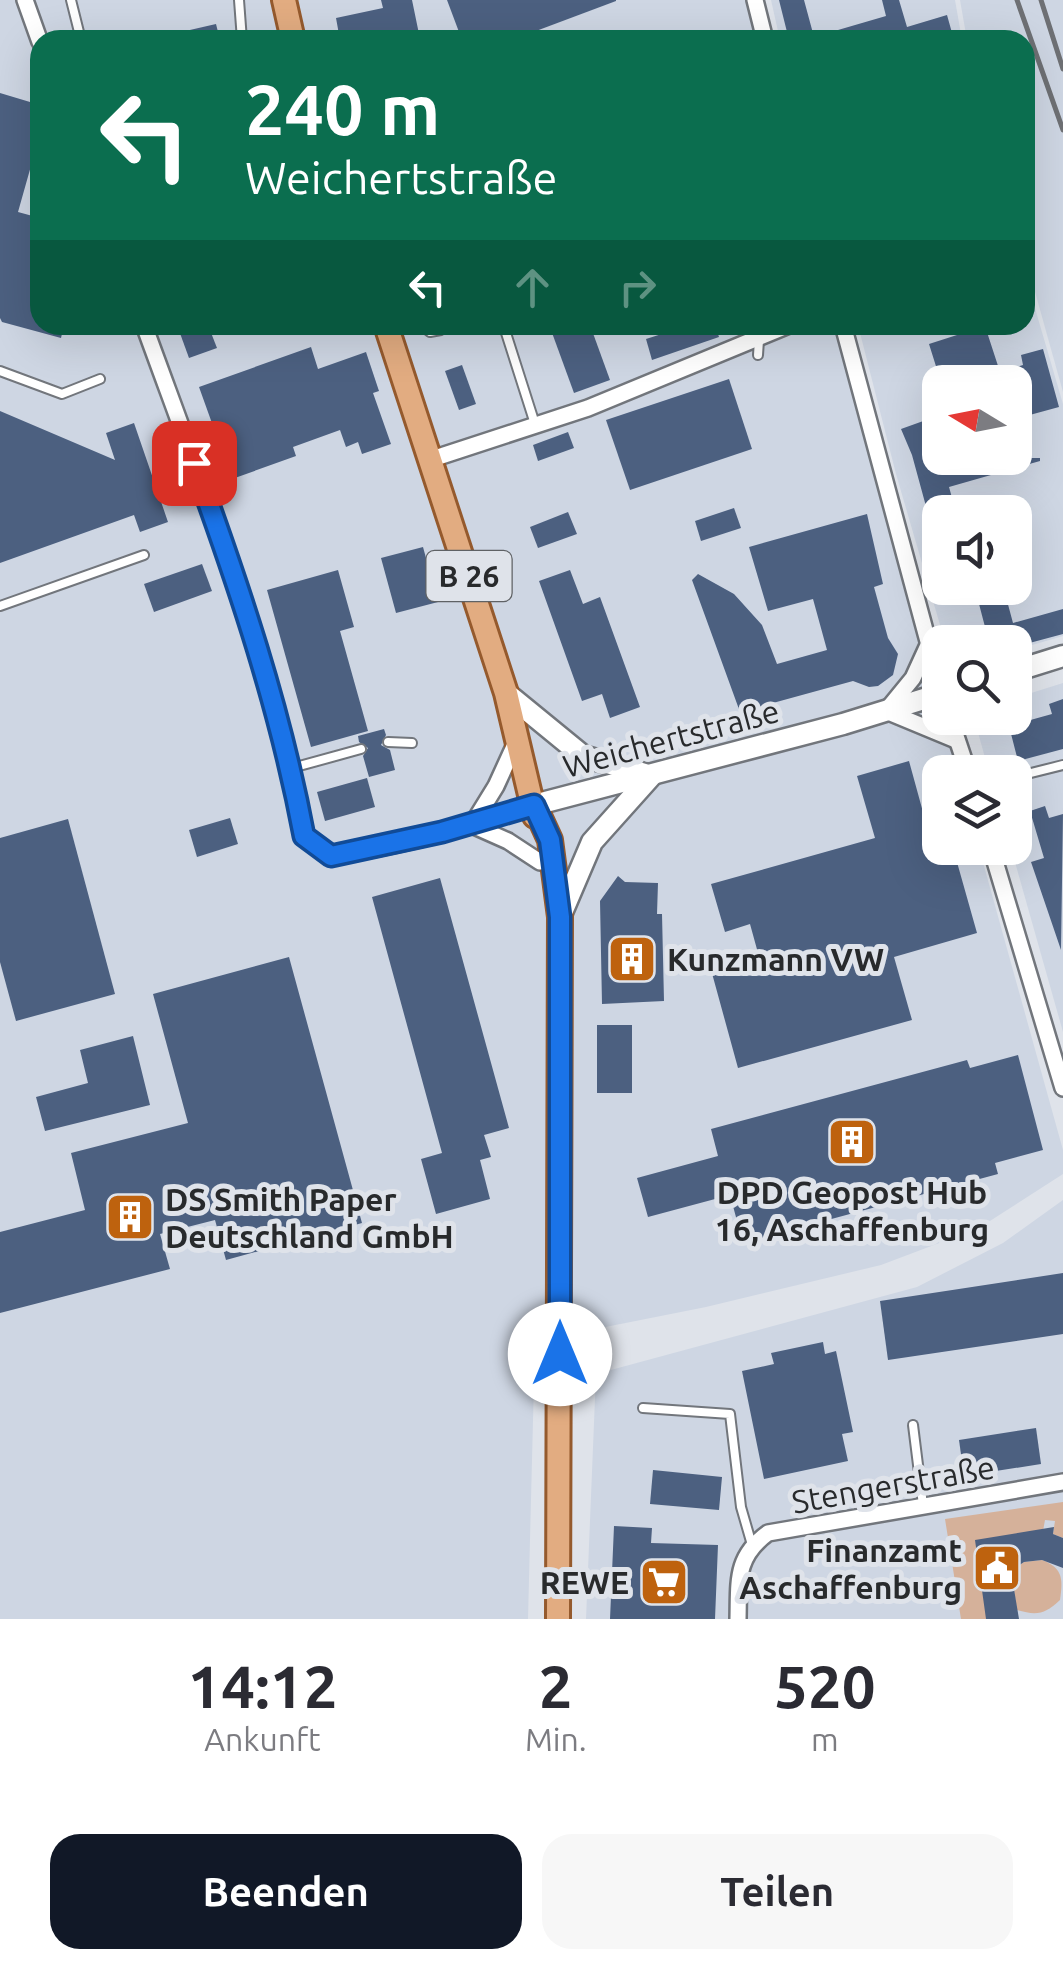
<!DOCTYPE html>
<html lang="de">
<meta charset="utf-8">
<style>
body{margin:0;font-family:Ubuntu,sans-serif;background:#f7f7f7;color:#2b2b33;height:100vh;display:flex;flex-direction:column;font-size:38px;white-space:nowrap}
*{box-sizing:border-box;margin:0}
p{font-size:32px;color:#7c7c81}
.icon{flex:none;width:55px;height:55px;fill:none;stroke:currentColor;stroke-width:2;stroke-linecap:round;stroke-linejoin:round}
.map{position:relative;height:1619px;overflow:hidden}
.details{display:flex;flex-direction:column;background:#fff;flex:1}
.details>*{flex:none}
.top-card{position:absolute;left:30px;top:30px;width:1005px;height:305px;border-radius:30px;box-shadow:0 10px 40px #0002;background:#0b6e4f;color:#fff;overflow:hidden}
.needle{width:65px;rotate:280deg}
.fabs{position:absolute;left:922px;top:365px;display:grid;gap:20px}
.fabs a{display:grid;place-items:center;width:110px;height:110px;border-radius:20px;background:#fff;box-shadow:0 10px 40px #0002;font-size:50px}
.pin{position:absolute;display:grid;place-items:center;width:85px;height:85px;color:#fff;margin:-42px;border-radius:20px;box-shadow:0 5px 15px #0006}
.me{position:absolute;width:110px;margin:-55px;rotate:0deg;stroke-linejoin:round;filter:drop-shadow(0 0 8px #0008)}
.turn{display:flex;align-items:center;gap:35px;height:210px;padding:0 50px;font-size:45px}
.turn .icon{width:130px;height:130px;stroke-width:2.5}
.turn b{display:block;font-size:70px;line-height:85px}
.lanes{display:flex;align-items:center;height:95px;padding:0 50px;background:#0003;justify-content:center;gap:50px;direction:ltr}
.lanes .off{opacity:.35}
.eta{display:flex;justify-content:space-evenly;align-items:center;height:170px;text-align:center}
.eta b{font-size:60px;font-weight:700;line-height:70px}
.button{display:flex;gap:20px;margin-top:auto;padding:20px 50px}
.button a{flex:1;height:115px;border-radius:30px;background:#111827;color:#fff;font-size:40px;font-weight:700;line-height:115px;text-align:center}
.button a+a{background:#f7f7f7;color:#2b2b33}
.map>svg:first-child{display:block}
.built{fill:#ced6e3;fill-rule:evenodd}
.green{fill:#d5b19a}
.building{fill:#4c6080}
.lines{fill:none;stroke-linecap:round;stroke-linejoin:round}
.service-casing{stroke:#72767c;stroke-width:12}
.minor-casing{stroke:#72767c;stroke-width:20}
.secondary-casing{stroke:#72767c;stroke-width:25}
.primary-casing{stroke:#955a2d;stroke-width:28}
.service{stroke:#fff;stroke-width:8}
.minor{stroke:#fff;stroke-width:15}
.secondary{stroke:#fff;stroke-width:20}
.primary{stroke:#e2ac81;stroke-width:22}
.rail{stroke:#6e7074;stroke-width:5}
.route-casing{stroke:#114b97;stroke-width:25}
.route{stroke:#1a73e8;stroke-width:18}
.labels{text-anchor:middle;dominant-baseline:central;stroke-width:10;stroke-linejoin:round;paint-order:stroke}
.shield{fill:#dfe3ea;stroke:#5f6265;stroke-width:2.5}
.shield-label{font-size:30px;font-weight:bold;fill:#282a2c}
.street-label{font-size:32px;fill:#282a2c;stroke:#dfe3ea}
.poi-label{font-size:32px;font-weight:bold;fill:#282a2c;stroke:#dfe3ea;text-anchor:start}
</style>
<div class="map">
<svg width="1063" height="1619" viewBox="0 0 1063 1619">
<rect width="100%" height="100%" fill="#dfe3ea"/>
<!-- built -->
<g class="built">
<polygon points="0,0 748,0 755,40 40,40 40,325 835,325 940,707 940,718 943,718 958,772 940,772 940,848 979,848 1063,1150 1063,1174 979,1228 881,1265 706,1307 535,1341 528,1619 0,1619"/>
<polygon points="771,0 955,0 962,40 780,40"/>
<polygon points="960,0 1063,0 1063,392 1025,256 1025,40 967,40"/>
<path d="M 1025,274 L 1063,404 L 1063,636 L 1015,650 L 1015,642 L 945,642 L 896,474 L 858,325 L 1025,325 ZM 940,382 L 1015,382 L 1015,458 L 940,458 ZM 940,512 L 1015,512 L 1015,588 L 940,588 Z"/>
<polygon points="1063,683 1063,1032 1011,848 1015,848 1015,772 989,772 974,718 1015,718 1015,698"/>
<polygon points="1063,1200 1063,1619 586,1619 596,1374 917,1287 1003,1243"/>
</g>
<!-- green -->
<g class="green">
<polygon points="1063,1502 1063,1538 1053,1534 1055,1521 1045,1520 1043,1531 1013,1535 986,1619 961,1619 945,1519"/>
<path d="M 1042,1560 C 1063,1568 1063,1579 1060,1600 C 1045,1614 1037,1616 1017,1610 L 1011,1571 L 1024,1562 Z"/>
</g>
<!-- building -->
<g class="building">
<polygon points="381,0 412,0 419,34 388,40 340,40 336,18 383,8"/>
<polygon points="447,0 616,0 616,1 512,40 462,40"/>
<polygon points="779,0 804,0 814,37 886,16 882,0 899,0 907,27 947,15 954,40 789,40"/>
<polygon points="216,24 220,40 169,40 168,35"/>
<polygon points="0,93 40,105 40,134 18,212 40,218 40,325 64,325 61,338 2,322 0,318"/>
<polygon points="177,325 208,325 217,348 189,358"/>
<polygon points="566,325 590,325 610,380 574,393 551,330"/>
<polygon points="690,325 715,325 719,337 652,360 646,339"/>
<polygon points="985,326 1000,372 1023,365 1021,355 1043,349 1059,407 1015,419 1015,382 977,382 980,379 976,367 940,379 929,344"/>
<polygon points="311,347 318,369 366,352 379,391 373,393 391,444 362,454 358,442 346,447 340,430 293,447 296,456 232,479 199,387"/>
<polygon points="462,365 476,404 459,410 445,371"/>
<polygon points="729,379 752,449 630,490 606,420"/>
<polygon points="0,411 115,460 106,433 134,423 168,522 140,532 134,515 0,563"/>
<polygon points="940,415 940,458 1015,458 1015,428 1019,428 1027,458 1040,458 1040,461 949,487 956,512 940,512 940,542 936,543 912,455 901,429"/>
<polygon points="568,432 574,448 538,461 533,445"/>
<polygon points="734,508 741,528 701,541 695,521"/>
<polygon points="568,512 577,534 538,548 530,527"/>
<polygon points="867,514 883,584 874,587 888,638 898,654 893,675 878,686 869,687 853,681 740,712 692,580 698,574 734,594 762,625 777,664 827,650 813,599 768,611 749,547"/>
<polygon points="423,547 438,602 396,613 381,558"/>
<polygon points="202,564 212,591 154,612 144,584"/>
<polygon points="338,570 354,627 340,631 368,731 311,747 267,590"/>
<polygon points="570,570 583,604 600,597 640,707 610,718 602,694 582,701 539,581"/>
<polygon points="1006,597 1013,623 1063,609 1063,634 1022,645 1021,639 989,642 979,604"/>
<polygon points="1063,699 1063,749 1018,761 1009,726 1052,714 1049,704"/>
<polygon points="384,729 386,735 381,745 390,750 395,770 369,777 363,756 368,748 359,742 358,736"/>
<polygon points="909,761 926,823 940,819 940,848 953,848 977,933 894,957 912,1020 738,1068 710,966 758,953 750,924 725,932 711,884 875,838 857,776"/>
<polygon points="367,778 375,807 325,821 317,792"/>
<polygon points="1045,806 1049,818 1063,814 1061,950 1031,862 1044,858 1030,811"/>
<polygon points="230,818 238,844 197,857 189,830"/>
<polygon points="68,819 115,994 16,1021 0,962 0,838"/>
<polygon points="618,876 625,882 658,883 657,914 662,914 664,1001 602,1004 600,901"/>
<polygon points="440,878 509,1128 484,1135 491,1157 480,1160 490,1199 436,1214 421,1159 442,1153 372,897"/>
<polygon points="289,957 362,1223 226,1260 215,1220 160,1234 170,1269 0,1313 0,1232 85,1210 71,1153 188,1123 153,994"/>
<rect x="597" y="1025" width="35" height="68"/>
<polygon points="133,1036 150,1105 45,1131 36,1097 88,1083 80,1050"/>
<polygon points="1018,1055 1043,1150 995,1163 998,1174 743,1243 730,1195 648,1217 637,1178 718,1156 711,1129 967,1060 970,1068"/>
<polygon points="1063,1273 1063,1334 888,1360 880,1301"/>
<polygon points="823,1342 825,1354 836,1351 853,1432 842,1434 848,1461 764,1479 742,1371 774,1364 771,1353"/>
<polygon points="1036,1428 1041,1464 964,1476 959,1440"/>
<polygon points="653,1470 722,1477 719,1510 650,1504"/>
<polygon points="614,1526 652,1528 651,1543 718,1545 715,1619 610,1619"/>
<polygon points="1054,1527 1053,1534 1063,1538 1063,1568 1042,1560 1024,1562 1011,1571 1019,1619 986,1619 975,1540"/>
</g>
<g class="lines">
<!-- service casing -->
<g class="service-casing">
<g id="service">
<polyline points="71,0 81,40"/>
<polyline points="239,0 242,40"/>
<polyline points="421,325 430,332 441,330 444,325"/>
<polyline points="512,325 506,333 535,424"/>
<polyline points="758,355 759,340"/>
<polyline points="0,371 62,394 100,379"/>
<polyline points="0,606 144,555"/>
<polyline points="388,742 412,743"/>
<polyline points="292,768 361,749"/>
<polyline points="1015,777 1063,765"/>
<polyline points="643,1408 730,1414 741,1507 752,1545"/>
<polyline points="913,1425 923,1505"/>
</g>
</g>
<!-- minor casing -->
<g class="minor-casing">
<g id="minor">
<polyline points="25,0 40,42"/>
<polyline points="755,0 765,40"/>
<path d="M 144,325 C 205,493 271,660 305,837 L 331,856 C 399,846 469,828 534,805"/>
<polyline points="843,325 940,686"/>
<polyline points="432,459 588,408 789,325"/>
<polyline points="929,643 913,678 886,711 956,740"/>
<polyline points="950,718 968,772"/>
<polyline points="472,825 496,786 517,740"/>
<polyline points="472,825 508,841 540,862"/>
<polyline points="991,848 1063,1088"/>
<path d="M 738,1619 C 739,1581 735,1557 768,1533 L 1063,1482"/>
</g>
</g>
<!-- secondary casing -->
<g class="secondary-casing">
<g id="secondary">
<polyline points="1015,671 1063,656"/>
<polyline points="506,693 583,756 645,774"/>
<polyline points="534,805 843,724 940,694"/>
<polyline points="560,917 592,842 652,775"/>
</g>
</g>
<!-- primary casing -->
<g class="primary-casing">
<g id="primary">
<polyline points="284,0 293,40"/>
<polyline points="386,325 506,693 535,816"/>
<polyline points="534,805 550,840 560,917 558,1619"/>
</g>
</g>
<!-- service -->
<use href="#service" class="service"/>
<!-- minor -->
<use href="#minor" class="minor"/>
<!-- secondary -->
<use href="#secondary" class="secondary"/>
<!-- primary -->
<use href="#primary" class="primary"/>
<!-- rail -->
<g class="rail">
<polyline points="1017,0 1063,130"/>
<polyline points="1041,0 1063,69"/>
</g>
</g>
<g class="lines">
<!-- route casing -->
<g class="route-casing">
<path id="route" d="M 194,463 C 239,586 280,708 304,836 L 331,856 L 442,832 L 534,805 L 550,840 L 560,917 L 560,1354"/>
</g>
<!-- route -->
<use href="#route" class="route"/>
</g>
<!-- icons -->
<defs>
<g id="building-square" transform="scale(2.5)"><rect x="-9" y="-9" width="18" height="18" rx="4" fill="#be620e" stroke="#dfe3ea"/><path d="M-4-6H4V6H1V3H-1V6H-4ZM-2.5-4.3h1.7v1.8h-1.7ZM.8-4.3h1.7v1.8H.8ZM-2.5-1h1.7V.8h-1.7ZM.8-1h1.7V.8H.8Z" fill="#fff"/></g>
<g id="civic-square" transform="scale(2.5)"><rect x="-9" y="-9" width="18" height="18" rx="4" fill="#be620e" stroke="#dfe3ea"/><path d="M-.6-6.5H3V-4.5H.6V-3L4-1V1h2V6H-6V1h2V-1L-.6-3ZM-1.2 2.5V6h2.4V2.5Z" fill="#fff"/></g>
<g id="supermarket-square" transform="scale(2.5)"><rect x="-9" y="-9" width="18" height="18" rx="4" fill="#be620e" stroke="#dfe3ea"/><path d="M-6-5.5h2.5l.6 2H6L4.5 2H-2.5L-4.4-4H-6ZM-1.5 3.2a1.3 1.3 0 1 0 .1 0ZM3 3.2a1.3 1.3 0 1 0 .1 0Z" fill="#fff"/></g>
</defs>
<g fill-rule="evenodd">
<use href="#building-square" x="632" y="959"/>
<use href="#building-square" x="852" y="1142"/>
<use href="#building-square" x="130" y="1217"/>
<use href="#civic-square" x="997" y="1568"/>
<use href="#supermarket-square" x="664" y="1582"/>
</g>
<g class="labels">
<!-- shield labels -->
<rect class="shield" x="426.5" y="551" width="85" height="50" rx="8"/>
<g class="shield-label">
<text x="469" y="576">B 26</text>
</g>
<!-- street labels -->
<g class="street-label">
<text transform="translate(671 738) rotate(-15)">Weichertstraße</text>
<text transform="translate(893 1484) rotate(-10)">Stengerstraße</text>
</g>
<!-- poi labels -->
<g class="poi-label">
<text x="667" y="959">Kunzmann VW</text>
<text x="852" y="1192" text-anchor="middle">DPD Geopost Hub<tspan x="852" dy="37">16, Aschaffenburg</tspan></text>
<text x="165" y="1199">DS Smith Paper<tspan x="165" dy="37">Deutschland GmbH</tspan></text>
<text x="962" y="1550" text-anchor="end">Finanzamt<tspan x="962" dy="37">Aschaffenburg</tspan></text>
<text x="629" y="1582" text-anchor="end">REWE</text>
</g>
</g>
</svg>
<div class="fabs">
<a><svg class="needle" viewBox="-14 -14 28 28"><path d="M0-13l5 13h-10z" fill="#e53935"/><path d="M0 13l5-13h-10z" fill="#7c7c81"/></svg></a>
<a><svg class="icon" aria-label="sound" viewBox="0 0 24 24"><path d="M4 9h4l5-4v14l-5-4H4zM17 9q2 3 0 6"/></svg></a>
<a><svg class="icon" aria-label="search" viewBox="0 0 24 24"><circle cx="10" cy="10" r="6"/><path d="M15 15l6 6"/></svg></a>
<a><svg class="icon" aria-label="layers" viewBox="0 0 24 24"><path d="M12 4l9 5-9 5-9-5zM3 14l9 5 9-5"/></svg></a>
</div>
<div class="pin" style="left:194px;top:463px;background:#d93025"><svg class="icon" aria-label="arrive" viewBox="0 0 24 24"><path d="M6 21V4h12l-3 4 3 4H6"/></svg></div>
<svg class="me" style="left:560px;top:1354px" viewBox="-20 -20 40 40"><circle r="19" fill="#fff"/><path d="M0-13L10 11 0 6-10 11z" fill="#1a73e8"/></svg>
<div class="top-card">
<div class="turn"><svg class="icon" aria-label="left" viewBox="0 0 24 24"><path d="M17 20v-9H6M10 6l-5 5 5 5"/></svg><div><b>240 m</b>Weichertstraße</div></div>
<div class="lanes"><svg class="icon" aria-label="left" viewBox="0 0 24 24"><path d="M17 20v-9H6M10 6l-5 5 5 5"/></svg><svg class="icon off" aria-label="ahead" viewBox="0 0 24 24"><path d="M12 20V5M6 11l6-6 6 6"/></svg><svg class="icon off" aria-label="right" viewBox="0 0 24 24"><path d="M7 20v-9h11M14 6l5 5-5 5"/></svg></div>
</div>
</div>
<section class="details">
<div class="eta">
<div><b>14:12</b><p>Ankunft</p></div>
<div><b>2</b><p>Min.</p></div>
<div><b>520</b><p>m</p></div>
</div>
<div class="button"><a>Beenden</a><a>Teilen</a></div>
</section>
